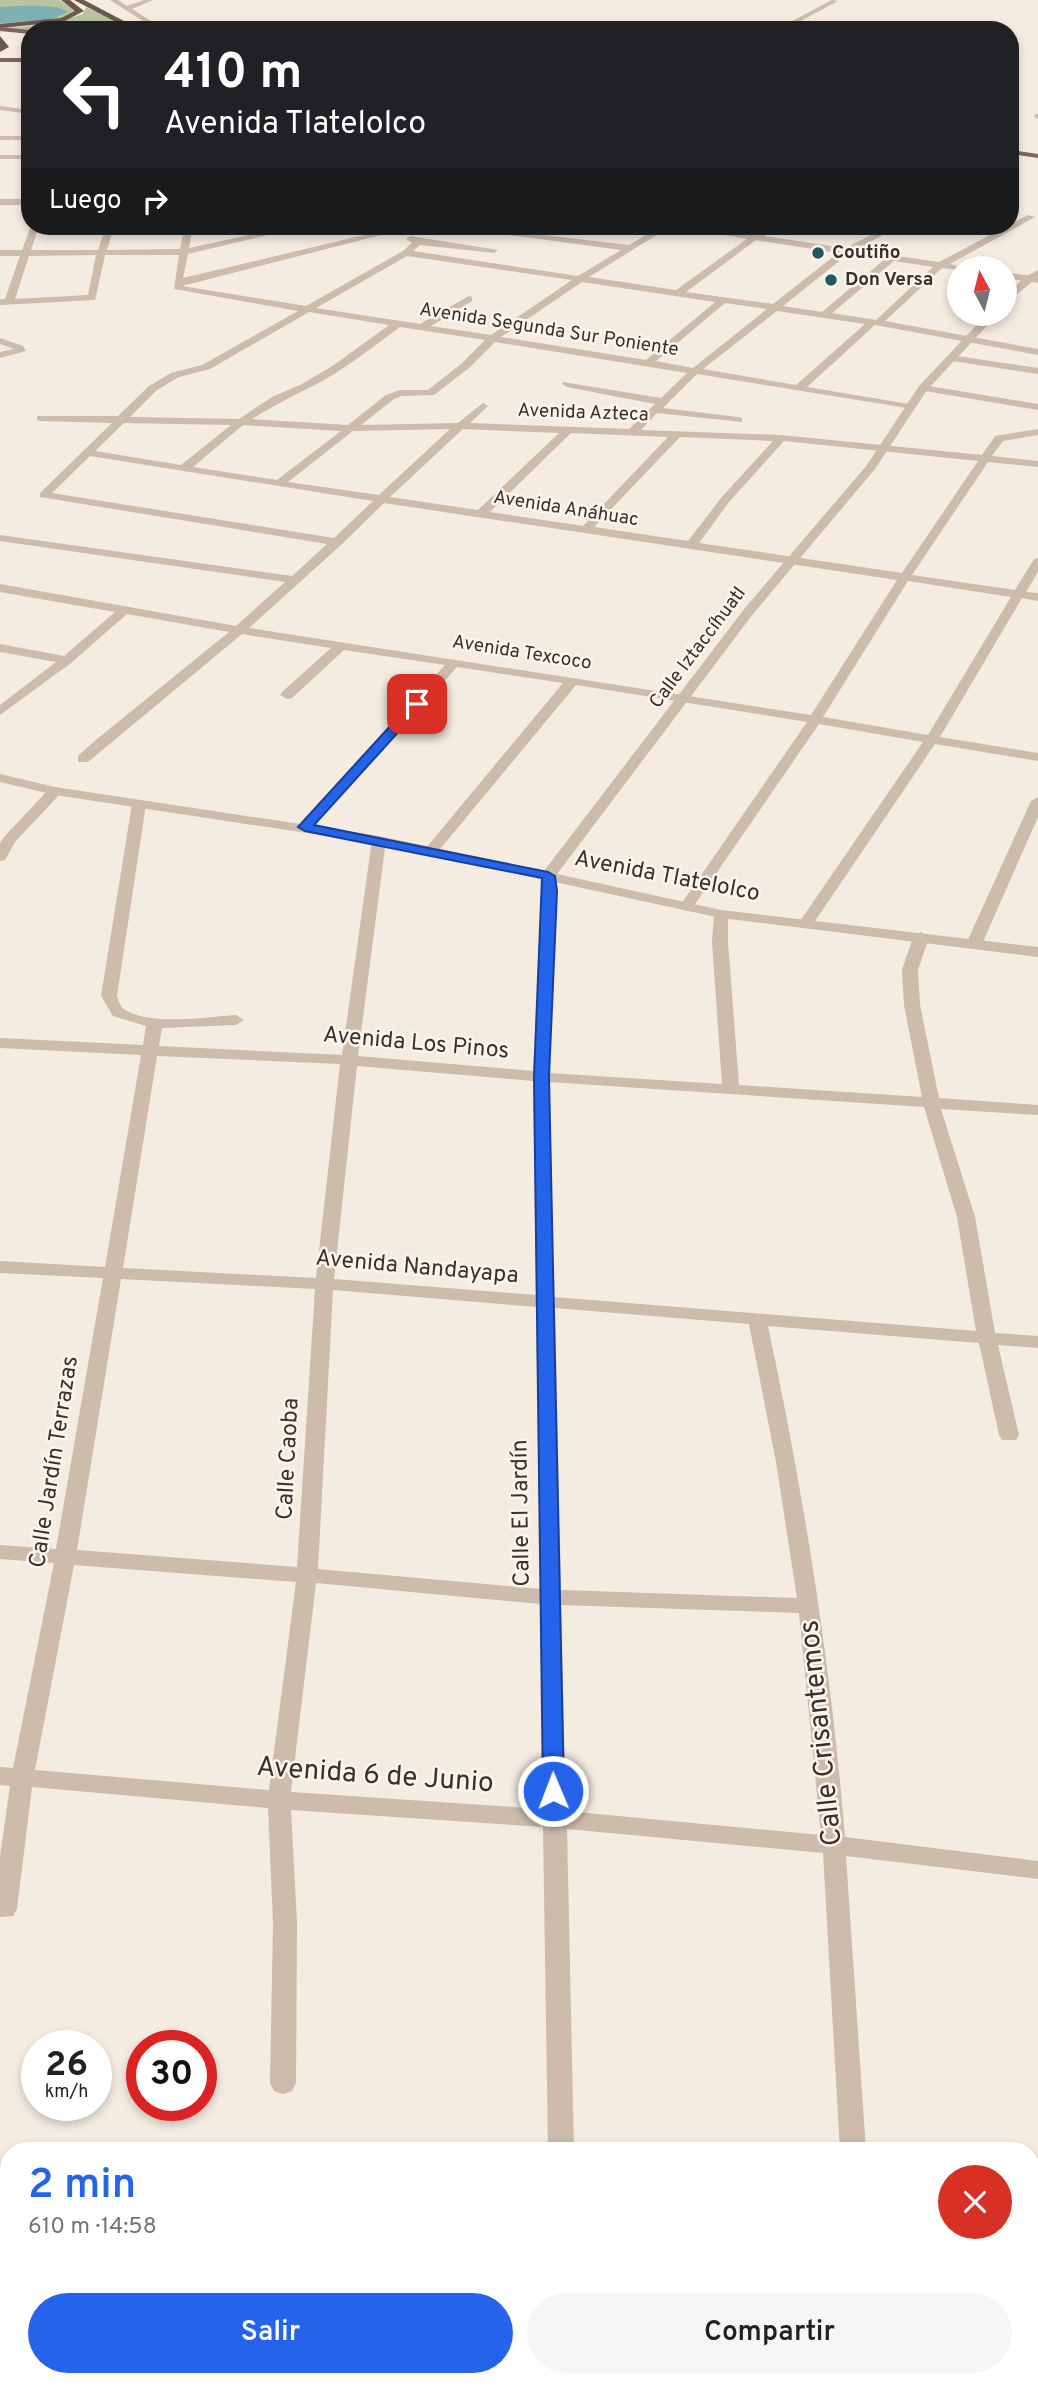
<!DOCTYPE html>
<html lang="es">
<meta charset="utf-8">
<style>
body{margin:0;font-family:Overpass,sans-serif;background:#f6f6f6;color:#202124;height:100vh;display:flex;flex-direction:column;font-size:26px;white-space:nowrap}
*{box-sizing:border-box;margin:0}
p{font-size:23px;color:#757577}
.icon{flex:none;width:38px;height:38px;fill:none;stroke:currentColor;stroke-width:2;stroke-linecap:round;stroke-linejoin:round}
.map{position:relative;flex:1;overflow:hidden}
.details{position:absolute;left:0px;top:2142px;width:1040px;height:245px;display:flex;flex-direction:column;background:#fff;border-radius:28px 28px 0 0;box-shadow:0 4px 10px #0003}
.details>*{flex:none}
.top-card{position:absolute;left:21px;top:21px;width:998px;height:214px;border-radius:28px;box-shadow:0 4px 10px #0003;background:#202124;color:#fff;overflow:hidden}
.needle{width:46px;rotate:353deg}
.buttons{position:absolute;left:947px;top:256px;display:grid;gap:14px}
.buttons a{display:grid;place-items:center;width:70px;height:70px;border-radius:50%;background:#fff;box-shadow:0 4px 10px #0003;font-size:35px}
.speed{position:absolute;left:21px;top:2030px;display:flex;gap:14px;font-size:35px;font-weight:700;text-align:center}
.speed>*{display:grid;place-content:center;width:91px;height:91px;border-radius:50%;background:#fff;box-shadow:0 4px 10px #0003;line-height:1}
.speed small{font-size:18px;font-weight:400}
.speed .limit{border:10px solid #d22;background:#fff;color:#111}
.pin{position:absolute;display:grid;place-items:center;width:60px;height:60px;color:#fff;margin:-30px;border-radius:14px;box-shadow:0 4px 10px #0006}
.me{position:absolute;width:77px;margin:-38px;rotate:359deg;stroke-linejoin:round;filter:drop-shadow(0 0 5px #0008)}
.turn{display:flex;align-items:center;gap:24px;height:147px;padding:0 28px;font-size:32px}
.turn .icon{width:91px;height:91px;stroke-width:2.5}
.turn b{display:block;font-size:49px;line-height:60px}
.then{display:flex;align-items:center;height:66px;padding:0 28px;background:#0003;gap:14px;font-size:26px}
.round{display:grid;place-items:center;flex:none;width:74px;height:74px;border-radius:37px;background:#f6f6f6}
.head{display:flex;align-items:center;justify-content:space-between;height:119px;padding:0 28px}
h1{font-size:42px;font-weight:600;line-height:52px;color:#2563eb}
.action{display:flex;gap:14px;margin-top:auto;padding:14px 28px}
.action a{flex:1;height:80px;border-radius:42px;background:#2563eb;color:#fff;font-size:28px;font-weight:600;line-height:80px;text-align:center}
.action a+a{background:#f6f6f6;color:#202124}
.map>svg:first-child{display:block}
.green{fill:#b8c4a0}
.water{fill:#7fb0b2}
.lines{fill:none;stroke-linecap:round;stroke-linejoin:round}
.minor{fill:#cdbbac;fill-rule:evenodd}
.tertiary{fill:#cdbbac;fill-rule:evenodd}
.primary{fill:#7d675c;fill-rule:evenodd}
.trunk{fill:#6c584f;fill-rule:evenodd}
.route{fill:#2563eb;stroke:#184099;stroke-width:2}
.poi-dot{fill:#1f5a5e;stroke:#fbf5ee;stroke-width:2.5}
.labels{text-anchor:middle;dominant-baseline:central;stroke-width:5;stroke-linejoin:round;paint-order:stroke}
.far-poi-label{font-size:19px;font-weight:bold;fill:#3b302b;stroke:#fbf5ee;text-anchor:start}
.far-street-label{font-size:19px;fill:#3b302b;stroke:#fbf5ee}
.street-label{font-size:23px;fill:#3b302b;stroke:#fbf5ee}
.near-street-label{font-size:28px;fill:#3b302b;stroke:#fbf5ee}
</style>
<div class="map">
<svg width="1038" height="2387" viewBox="0 0 1038 2387">
<rect width="100%" height="100%" fill="#f4ebe1"/>
<!-- green -->
<g class="green">
<polygon points="0,0 59,0 75,10 74,13 60,20 0,26"/>
<polygon points="86,7 134,30 30,31 1,28 48,25 83,14"/>
</g>
<!-- water -->
<path class="water" d="M 0,7 C 15,6 58,3 68,12 L 49,20 L 0,23 Z"/>
<g class="lines">
<!-- minor -->
<g class="minor">
<polygon points="1035,114 1038,114 1038,119 1034,117"/>
<rect x="0" y="136" width="30" height="4"/>
<rect x="0" y="155" width="30" height="4"/>
<rect x="0" y="199" width="30" height="6"/>
<path d="M 1028,215 L 1035,217 L 950,264 L 965,268 L 959,268 L 959,270 L 942,268 L 885,321 L 1038,349 L 1038,355 L 875,325 L 807,387 L 909,404 L 914,407 L 913,409 L 697,374 L 663,408 L 738,417 L 742,418 L 742,422 L 657,413 L 641,430 L 781,435 L 982,455 L 995,436 L 1038,429 L 1038,435 L 1003,441 L 992,456 L 1038,461 L 1038,467 L 988,462 L 912,575 L 1015,590 L 1034,559 L 1038,558 L 1038,572 L 1026,592 L 1038,593 L 1038,601 L 1022,598 L 940,737 L 1038,753 L 1038,761 L 935,744 L 811,927 L 801,927 L 798,924 L 923,742 L 819,724 L 691,910 L 686,911 L 679,907 L 807,722 L 576,685 L 436,854 L 426,854 L 424,851 L 426,848 L 563,683 L 457,667 L 310,830 L 300,830 L 300,824 L 445,665 L 344,650 L 292,698 L 287,699 L 280,695 L 282,692 L 331,648 L 242,634 L 88,762 L 78,762 L 78,756 L 97,739 L 229,632 L 127,614 L 71,663 L 0,715 L 0,705 L 56,662 L 0,652 L 0,644 L 64,656 L 115,612 L 0,592 L 0,584 L 236,626 L 285,582 L 0,541 L 0,535 L 292,576 L 327,544 L 40,497 L 40,493 L 112,423 L 41,421 L 37,420 L 37,416 L 118,416 L 149,386 L 171,373 L 202,365 L 298,311 L 174,289 L 179,255 L 105,255 L 95,300 L 0,305 L 0,299 L 5,299 L 20,256 L 0,256 L 0,250 L 22,250 L 31,226 L 39,226 L 31,250 L 98,250 L 106,226 L 114,226 L 107,250 L 180,249 L 185,226 L 193,226 L 189,248 L 291,226 L 306,226 L 188,254 L 183,278 L 402,226 L 416,226 L 182,286 L 306,306 L 403,251 L 412,243 L 406,239 L 410,236 L 498,250 L 494,253 L 420,245 L 413,251 L 578,276 L 621,250 L 481,231 L 485,228 L 629,245 L 661,226 L 671,226 L 589,277 L 676,290 L 747,239 L 674,226 C 699,226 728,235 752,234 C 763,234 771,226 783,226 L 764,236 L 845,248 L 889,226 L 899,226 L 856,250 L 939,262 ZM 756,240 L 838,253 L 773,304 L 686,292 ZM 848,254 L 885,259 L 822,312 L 783,306 ZM 96,255 L 88,295 L 15,299 L 29,256 ZM 407,256 L 572,280 L 491,335 L 431,326 L 472,301 L 472,297 L 469,296 L 420,324 L 316,308 ZM 894,261 L 933,267 L 876,320 L 832,313 ZM 582,282 L 715,302 L 646,360 L 501,337 ZM 725,303 L 767,309 L 693,368 L 656,361 ZM 777,311 L 865,324 L 796,385 L 703,369 ZM 309,312 L 389,325 L 334,365 L 302,384 L 272,397 L 239,419 L 130,417 L 157,390 L 179,377 L 210,369 ZM 400,327 L 485,340 L 461,364 L 428,390 L 400,390 L 386,395 L 348,425 L 252,419 C 271,407 289,398 309,388 C 342,372 371,348 400,327 ZM 495,342 L 687,373 L 661,398 L 563,382 L 562,384 L 567,387 L 655,404 L 629,429 L 470,423 L 488,406 L 483,403 L 458,423 L 361,425 L 394,399 L 401,396 L 434,395 L 469,368 ZM 124,423 L 231,425 L 181,465 L 95,451 ZM 243,425 L 341,431 L 277,480 L 193,467 ZM 450,429 L 379,495 L 288,482 L 353,431 ZM 463,429 L 559,433 L 478,510 L 390,497 ZM 571,433 L 668,437 L 583,526 L 490,512 ZM 680,437 L 773,441 L 721,498 L 688,541 L 594,527 ZM 784,441 L 978,461 L 902,573 L 699,543 L 729,502 ZM 90,456 L 373,501 L 334,538 L 52,493 ZM 384,503 L 897,580 L 811,715 L 249,628 L 342,544 ZM 908,581 L 1011,597 L 928,735 L 823,717 Z"/>
<polygon points="1004,272 1038,277 1038,283 1004,278"/>
<polygon points="0,338 23,346 26,351 0,358 0,352 14,349 0,344"/>
<polygon points="950,355 1038,368 1038,374 946,360 945,358"/>
<polygon points="923,385 1038,404 1038,410 919,390 918,388"/>
<polygon points="55,787 60,788 60,794 15,842 5,860 0,861 0,843 4,837 50,788"/>
<polygon points="1038,797 1038,817 982,944 974,949 969,947 966,944 1031,801"/>
<path d="M 139,800 L 146,804 L 117,996 C 119,1001 120,1007 125,1010 C 151,1026 207,1017 236,1015 L 244,1020 L 236,1025 L 162,1028 L 159,1046 L 342,1055 L 372,840 L 379,836 L 386,840 L 358,1056 L 533,1071 L 543,891 L 541,876 L 548,872 L 555,876 L 557,891 L 549,1073 L 722,1084 L 712,942 L 714,914 L 721,910 L 728,914 L 728,942 L 739,1085 L 922,1097 L 904,1005 L 902,970 L 913,937 L 921,932 L 929,937 L 918,970 L 920,1005 L 939,1098 L 1038,1105 L 1038,1115 L 941,1109 L 975,1217 L 995,1333 L 1038,1336 L 1038,1348 L 998,1345 L 1019,1435 L 1016,1440 L 1002,1440 L 999,1435 L 979,1343 L 768,1326 C 804,1495 831,1665 845,1837 L 1038,1861 L 1038,1879 L 846,1856 L 866,2151 L 840,2151 L 823,1853 L 567,1829 L 574,2151 L 548,2151 L 543,1827 L 291,1810 L 297,1923 L 296,2083 L 292,2091 L 283,2094 L 274,2091 L 270,2083 L 273,1923 L 268,1808 L 32,1787 L 17,1909 L 13,1916 L 0,1917 L 0,1857 L 10,1786 L 0,1785 L 0,1767 L 13,1768 L 54,1563 L 0,1559 L 0,1545 L 56,1549 L 103,1278 L 0,1273 L 0,1261 L 105,1267 L 141,1055 L 0,1048 L 0,1038 L 143,1045 L 146,1026 L 113,1016 L 101,996 L 132,804 ZM 157,1056 L 340,1064 L 316,1278 L 123,1268 ZM 357,1066 L 533,1081 L 536,1295 L 334,1279 ZM 549,1082 L 924,1107 L 957,1217 L 976,1331 L 554,1297 ZM 121,1279 L 315,1289 L 297,1567 L 77,1550 ZM 333,1290 L 536,1307 L 540,1589 L 318,1569 ZM 555,1308 L 749,1324 L 776,1462 L 797,1598 L 561,1590 ZM 74,1565 L 296,1582 L 269,1790 L 35,1770 ZM 316,1583 L 540,1604 L 543,1809 L 291,1792 ZM 561,1605 L 799,1613 L 821,1835 L 566,1811 Z"/>
<polygon points="853,2378 881,2378 883,2387 855,2387"/>
</g>
<!-- tertiary -->
<g class="tertiary">
<polygon points="110,0 118,0 127,6 144,0 153,0 132,9 165,30 157,30"/>
<polygon points="832,0 838,1 784,30 775,30"/>
<polygon points="0,106 30,110 30,114 0,110"/>
<polygon points="1038,270 1038,277 1004,305 1004,296 1025,277"/>
<polygon points="988,313 999,313 927,390 875,469 753,614 557,874 721,910 1038,947 1038,957 721,918 379,844 55,795 0,782 0,774 55,787 379,836 544,871 745,608 867,465 919,386"/>
</g>
<!-- primary -->
<g class="primary">
<polygon points="0,27 30,30 30,34 0,31"/>
<rect x="0" y="58" width="30" height="4"/>
<polygon points="1010,150 1038,154 1038,158 1010,154"/>
</g>
<!-- trunk -->
<g class="trunk">
<polygon points="61,0 70,0 84,11 63,22 0,28 0,24 61,18 75,11"/>
<polygon points="74,0 84,0 141,30 131,30"/>
<polygon points="0,36 9,47 0,52"/>
</g>
</g>
<!-- route -->
<polygon class="route" points="417,700 423,704 422,706 314,825 548,872 555,876 557,891 549,1077 564,1791 561,1797 553,1799 546,1797 543,1791 534,1077 542,878 305,831 298,827 413,701"/>
<!-- markers -->
<g class="poi-dot">
<circle cx="818" cy="253" r="7"/>
<circle cx="831" cy="280" r="7"/>
</g>
<g class="labels">
<!-- far-poi labels -->
<g class="far-poi-label">
<text x="832" y="253">Coutiño</text>
<text x="845" y="280">Don Versa</text>
</g>
<!-- far-street labels -->
<g class="far-street-label">
<text transform="translate(549 330) rotate(9)">Avenida Segunda Sur Poniente</text>
<text transform="translate(583 413) rotate(2)">Avenida Azteca</text>
<text transform="translate(566 509) rotate(9)">Avenida Anáhuac</text>
<text transform="translate(698 648) rotate(-53)">Calle Iztaccíhuatl</text>
<text transform="translate(522 653) rotate(9)">Avenida Texcoco</text>
</g>
<!-- street labels -->
<g class="street-label">
<text transform="translate(667 877) rotate(11)">Avenida Tlatelolco</text>
<text transform="translate(416 1044) rotate(5)">Avenida Los Pinos</text>
<text transform="translate(417 1268) rotate(5)">Avenida Nandayapa</text>
<text transform="translate(289 1459) rotate(-87)">Calle Caoba</text>
<text transform="translate(55 1462) rotate(-81)">Calle Jardín Terrazas</text>
<text transform="translate(522 1513) rotate(-91)">Calle El Jardín</text>
</g>
<!-- near-street labels -->
<g class="near-street-label">
<text transform="translate(822 1733) rotate(-96)">Calle Crisantemos</text>
<text transform="translate(375 1776) rotate(4)">Avenida 6 de Junio</text>
</g>
</g>
</svg>
<div class="buttons">
<a><svg class="needle" viewBox="-14 -14 28 28"><path d="M0-13l5 13h-10z" fill="#e53935"/><path d="M0 13l5-13h-10z" fill="#757577"/></svg></a>
</div>
<div class="speed"><div>26<small>km/h</small></div><div class="limit">30</div></div>
<div class="pin" style="left:417px;top:704px;background:#d93025"><svg class="icon" aria-label="arrive" viewBox="0 0 24 24"><path d="M6 21V4h12l-3 4 3 4H6"/></svg></div>
<svg class="me" style="left:553px;top:1791px" viewBox="-20 -20 40 40"><circle r="17" fill="#2563eb" stroke="#fff" stroke-width="3"/><path d="M0-11L8 9 0 5-8 9z" fill="#fff"/></svg>
<div class="top-card">
<div class="turn"><svg class="icon" aria-label="left" viewBox="0 0 24 24"><path d="M17 20v-9H6M10 6l-5 5 5 5"/></svg><div><b>410 m</b>Avenida Tlatelolco</div></div>
<div class="then">Luego<svg class="icon" aria-label="right" viewBox="0 0 24 24"><path d="M7 20v-9h11M14 6l5 5-5 5"/></svg></div>
</div>
<section class="details">
<div class="head"><div><h1>2 min</h1><p>610 m · 14:58</p></div><a class="round" style="background:#d93025;color:#fff"><svg class="icon" aria-label="close" viewBox="0 0 24 24"><path d="M6 6l12 12M18 6L6 18"/></svg></a></div>
<div class="action"><a>Salir</a><a>Compartir</a></div>
</section>
</div>
